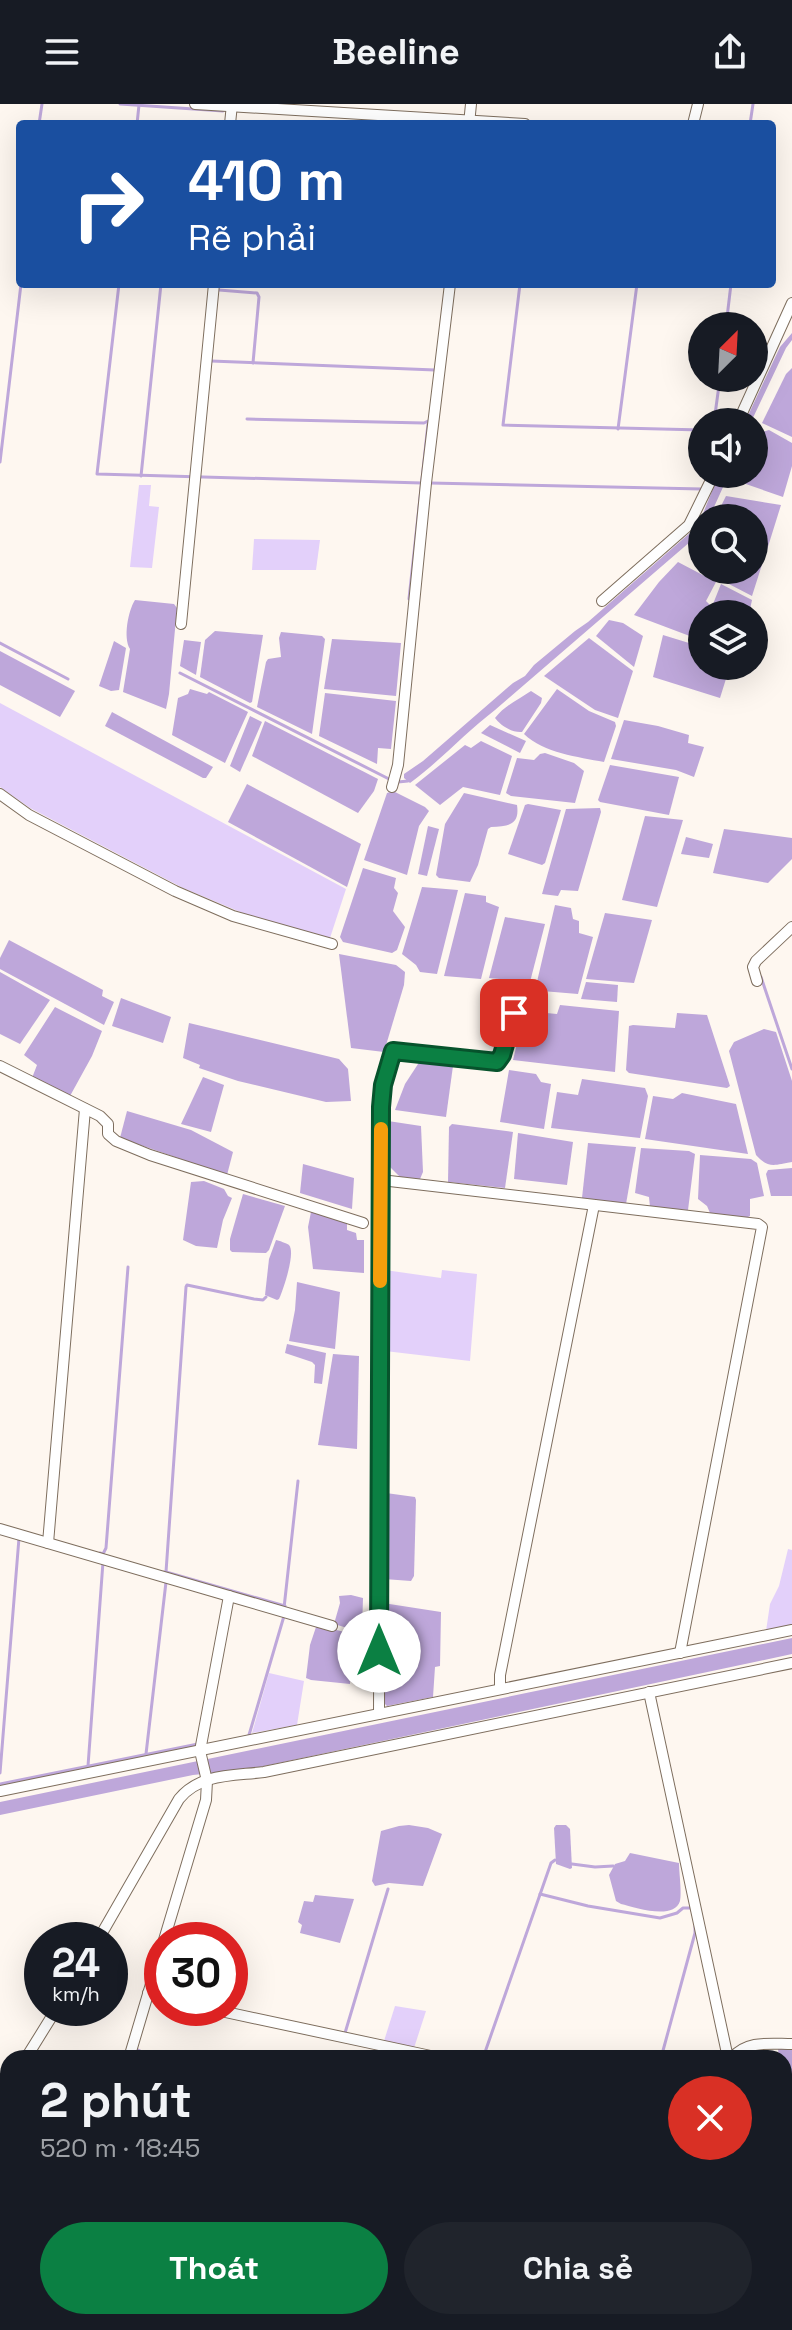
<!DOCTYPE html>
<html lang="vi">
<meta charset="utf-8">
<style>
body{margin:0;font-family:"Space Grotesk",sans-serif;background:#20242c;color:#f1f3f6;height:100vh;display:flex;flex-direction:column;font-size:30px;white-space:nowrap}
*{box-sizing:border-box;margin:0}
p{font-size:26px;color:#9ea1a6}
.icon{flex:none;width:44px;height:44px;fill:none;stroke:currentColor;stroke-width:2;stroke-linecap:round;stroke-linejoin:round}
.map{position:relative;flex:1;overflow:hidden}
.details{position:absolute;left:0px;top:1946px;width:792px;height:280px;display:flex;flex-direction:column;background:#171b24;border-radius:24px 24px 0 0;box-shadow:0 8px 32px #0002}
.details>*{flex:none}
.top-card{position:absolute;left:16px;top:16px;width:760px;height:168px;border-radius:8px;box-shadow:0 8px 32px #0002;background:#1a4fa0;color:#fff;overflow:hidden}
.needle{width:52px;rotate:24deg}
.buttons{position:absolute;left:688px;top:208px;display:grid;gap:16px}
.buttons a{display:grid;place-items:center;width:80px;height:80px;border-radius:50%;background:#171b24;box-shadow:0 8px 32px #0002;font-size:40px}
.speed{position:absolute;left:24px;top:1818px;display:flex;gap:16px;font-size:40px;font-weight:700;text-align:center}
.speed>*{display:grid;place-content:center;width:104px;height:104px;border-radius:50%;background:#171b24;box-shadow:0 8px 32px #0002;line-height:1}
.speed small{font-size:20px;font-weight:400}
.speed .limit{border:12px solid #d22;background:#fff;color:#111}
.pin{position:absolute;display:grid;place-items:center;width:68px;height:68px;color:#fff;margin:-34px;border-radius:16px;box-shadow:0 4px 12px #0006}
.me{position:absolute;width:88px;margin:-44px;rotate:0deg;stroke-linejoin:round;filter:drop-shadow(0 0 6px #0008)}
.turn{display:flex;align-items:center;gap:28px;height:168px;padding:0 40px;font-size:36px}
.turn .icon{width:104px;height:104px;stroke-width:2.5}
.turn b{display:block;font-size:56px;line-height:68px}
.round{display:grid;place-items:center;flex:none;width:84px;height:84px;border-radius:42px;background:#20242c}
.headline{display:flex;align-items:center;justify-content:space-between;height:136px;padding:0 40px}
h1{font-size:48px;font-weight:700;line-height:60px}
.button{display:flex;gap:16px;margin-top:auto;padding:16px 40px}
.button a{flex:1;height:92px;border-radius:48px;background:#0b8043;color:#fff;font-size:32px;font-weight:700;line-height:92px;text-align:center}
.button a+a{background:#20242c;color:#f1f3f6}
header{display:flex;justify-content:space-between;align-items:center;height:104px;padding:0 40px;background:#171b24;font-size:36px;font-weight:700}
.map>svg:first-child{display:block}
.green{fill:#e3d0fa}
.water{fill:#bea7da}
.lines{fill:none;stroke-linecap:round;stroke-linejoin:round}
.stream{stroke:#bea7da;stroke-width:3}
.street-casing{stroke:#7e6e5e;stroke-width:12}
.street{stroke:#fff;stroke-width:10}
.route-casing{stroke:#07532c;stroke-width:20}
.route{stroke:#0b8043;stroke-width:14}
.slow{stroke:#f59e0b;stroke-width:14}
</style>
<header><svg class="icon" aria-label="menu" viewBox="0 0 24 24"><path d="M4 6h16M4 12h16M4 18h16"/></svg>Beeline<svg class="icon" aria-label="share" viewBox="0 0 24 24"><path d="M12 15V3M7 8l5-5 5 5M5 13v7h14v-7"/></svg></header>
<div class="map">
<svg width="792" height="2226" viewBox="0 0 792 2226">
<rect width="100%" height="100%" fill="#fef7f0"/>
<!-- green -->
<g class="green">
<polygon points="139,381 151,381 149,402 159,403 152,464 130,463"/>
<polygon points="254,435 320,436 316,466 252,466"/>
<polygon points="0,599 346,785 330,834 245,810 183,784 30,704 0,683"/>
<polygon points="385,1166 441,1174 442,1166 477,1170 470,1257 385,1247"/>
<polygon points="788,1445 792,1446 792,1521 766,1527 770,1500 779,1482"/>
<polygon points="269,1569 304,1577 297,1621 252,1629"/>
<polygon points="395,1902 426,1907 414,1944 384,1937"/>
</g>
<!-- water -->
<g class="water">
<polygon points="792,229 792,236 786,244 751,318 745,318 780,243"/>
<polygon points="792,264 792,333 762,319 786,270"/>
<polygon points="769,326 792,339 792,362 783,393 740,378 735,370 754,370 754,336 758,329"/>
<path d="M 719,370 L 729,370 L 709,414 L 702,414 L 702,425 L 698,431 L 495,606 C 465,629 440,657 410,679 L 404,674 L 404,670 L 423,657 L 513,579 L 525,572 L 534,561 L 575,527 L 588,518 L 691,428 L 700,417 Z"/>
<polygon points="726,392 781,401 766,449 754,445 754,414 715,414"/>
<polygon points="754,447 765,451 752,492 702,466 754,466"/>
<polygon points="678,458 716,478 706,497 710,501 706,510 702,510 702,518 695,534 634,511 659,478"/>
<polygon points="721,480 752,496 749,510 709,510"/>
<path d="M 135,496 L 174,500 L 177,504 L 169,590 L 166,605 L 123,588 L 130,545 C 123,534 128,507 135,496 Z"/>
<polygon points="609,516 623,519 643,532 634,563 596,532"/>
<polygon points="215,527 263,531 252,598 250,599 200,573 205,536"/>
<polygon points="281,528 322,532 325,535 312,630 257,603 266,558 268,555 281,553 279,534"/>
<polygon points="663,531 702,543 702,562 730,562 720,594 653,573"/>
<polygon points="589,534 633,567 618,614 595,606 544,572"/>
<polygon points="332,535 401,539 396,592 324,585"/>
<polygon points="184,536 201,538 196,571 180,562"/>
<polygon points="114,537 126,544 119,586 111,587 99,582"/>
<polygon points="0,547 75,587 60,613 0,581"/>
<polygon points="190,585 207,590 209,588 248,608 225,659 172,631 178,594 188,590"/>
<path d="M 557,585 L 589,607 L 615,618 L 616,622 L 604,658 C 578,653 544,649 524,630 Z"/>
<path d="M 531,587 L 542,594 L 541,599 L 522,628 C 512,629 500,621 495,614 C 505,601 518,596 531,587 Z"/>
<polygon points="325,589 396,597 391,645 378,644 377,660 319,632"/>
<polygon points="112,608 213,663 206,674 203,674 105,622"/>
<polygon points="250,612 262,618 240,668 230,662"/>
<polygon points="624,616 658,622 689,631 688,639 704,643 694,673 676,666 611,655"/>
<polygon points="265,617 378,675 374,687 358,709 252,652"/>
<polygon points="490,621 526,637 520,649 481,629"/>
<polygon points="481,637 512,652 500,691 463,683 440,701 415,681 465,641 471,644"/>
<polygon points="545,649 574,659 584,667 575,699 511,692 506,689 517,654 534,656 540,650"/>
<polygon points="610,661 679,673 669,711 600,698 598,696"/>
<polygon points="247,680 361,740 347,783 228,718"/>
<polygon points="393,687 425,703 429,707 419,722 407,771 364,756 387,689"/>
<path d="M 464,689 L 517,701 C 520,722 508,722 491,723 L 488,725 L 478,761 L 470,778 L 439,774 L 436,771 L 445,720 Z"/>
<polygon points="528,700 561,706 545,759 542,761 508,750 525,701"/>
<polygon points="600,704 601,708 578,787 561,786 558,792 542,790 566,705"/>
<polygon points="645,712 683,716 657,803 622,796"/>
<polygon points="428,722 439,725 427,772 418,770"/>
<polygon points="724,725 792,734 792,755 768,779 713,769"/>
<polygon points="686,733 713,740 709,754 681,750"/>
<polygon points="363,764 396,774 394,784 398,789 393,807 405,823 397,846 392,849 343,838 340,833"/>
<polygon points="422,783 458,786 437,870 420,868 416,861 402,850"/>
<polygon points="465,789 486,792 486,798 499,803 481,875 444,872"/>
<polygon points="555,801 571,804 573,815 579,817 579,829 593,833 578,890 542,887 536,882"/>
<polygon points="605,809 652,816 634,879 586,875"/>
<polygon points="505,813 545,820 530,878 489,874"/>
<polygon points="9,836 103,886 102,892 114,898 104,921 0,865 0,854"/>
<polygon points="339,850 396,861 405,868 404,881 384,948 351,944"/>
<polygon points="0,868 50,896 20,940 0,930"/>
<polygon points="586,878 618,881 617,898 581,895"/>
<polygon points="121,894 171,913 163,939 112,922"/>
<polygon points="560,901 619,907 615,968 513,956 525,907 557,910"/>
<polygon points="55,903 102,927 92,952 70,992 32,974 37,961 24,951"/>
<polygon points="677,909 707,911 730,982 727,984 629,969 626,966 629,922 633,921 675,924"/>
<polygon points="189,919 339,955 348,965 351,997 326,998 238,977 199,964 200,961 183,954"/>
<path d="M 764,925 L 776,928 L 792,977 L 792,1058 C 774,1061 769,1065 756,1051 L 729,947 L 734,938 Z"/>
<polygon points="420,957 453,962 446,1013 395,1006 405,980"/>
<polygon points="509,966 536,970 541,978 551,980 544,1025 500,1018"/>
<polygon points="203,973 224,981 211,1028 181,1020"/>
<polygon points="582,975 645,984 648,992 640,1034 551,1024 557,988 578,991"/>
<polygon points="682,989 736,1000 748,1050 645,1035 653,992 673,995"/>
<polygon points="127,1007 191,1026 233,1048 227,1071 120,1034"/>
<polygon points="388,1017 421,1022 423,1068 420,1075 400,1073 388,1061"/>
<polygon points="452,1020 513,1028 505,1084 448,1078 449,1023"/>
<polygon points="518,1029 573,1038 567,1081 514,1075"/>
<polygon points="588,1039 636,1043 626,1100 582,1094"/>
<polygon points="641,1044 689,1047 695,1050 688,1106 650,1103 649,1093 635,1089"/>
<polygon points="700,1051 751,1055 757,1059 764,1092 750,1095 750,1112 746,1114 710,1109 707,1102 698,1095"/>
<polygon points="303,1060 354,1074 352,1105 300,1089"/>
<polygon points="792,1064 792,1092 771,1092 766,1070 768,1066"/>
<polygon points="204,1077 224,1085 228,1092 232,1094 223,1116 217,1144 196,1142 183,1136 191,1078"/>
<polygon points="243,1090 285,1102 269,1146 266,1149 232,1148 230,1146 230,1135"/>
<polygon points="311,1108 347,1119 347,1126 356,1129 357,1136 364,1136 364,1169 313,1165 308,1123"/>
<path d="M 276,1136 C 278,1136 288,1140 289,1141 C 296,1149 283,1186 279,1195 L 277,1196 L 265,1191 L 269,1155 Z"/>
<polygon points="297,1178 340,1188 335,1245 289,1237 295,1206"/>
<polygon points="287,1240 326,1249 322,1280 314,1279 315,1261 312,1258 285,1249"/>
<polygon points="333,1250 359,1252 357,1345 318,1341"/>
<polygon points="386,1389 415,1393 416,1396 414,1472 411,1477 384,1475"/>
<polygon points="351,1491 363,1494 362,1526 354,1526 334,1520 340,1499 339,1492"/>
<polygon points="383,1499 441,1508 440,1562 435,1563 433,1593 387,1602 384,1599"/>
<path d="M 318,1522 C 341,1528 368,1527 359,1557 L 351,1560 L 350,1580 L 311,1576 L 306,1574 L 310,1541 L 316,1523 Z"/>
<polygon points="792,1534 792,1550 251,1665 193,1671 0,1711 0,1698"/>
<polygon points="409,1721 428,1724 442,1730 423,1782 389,1779 375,1782 372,1777 381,1727 399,1722"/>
<polygon points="556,1721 566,1721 570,1725 572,1764 570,1765 556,1760 554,1724"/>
<path d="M 630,1749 L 679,1759 C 679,1768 682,1789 680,1797 C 674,1817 634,1803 621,1800 L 616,1797 L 609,1771 L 615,1760 L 625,1757 Z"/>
<polygon points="315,1791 354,1795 340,1839 300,1829 302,1821 298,1818 304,1797 313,1798"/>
<polygon points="778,1945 792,1945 792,2014 784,2015 784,1954 779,1954"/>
<polygon points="467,2218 529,2218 531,2226 469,2226 467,2223"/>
</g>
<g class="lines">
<!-- stream -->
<g class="stream">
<polyline points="120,0 223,7"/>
<polyline points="39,20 42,0"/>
<polyline points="137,20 139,1"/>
<polyline points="750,20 753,0"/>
<polyline points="119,180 97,370 422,379"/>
<polyline points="520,180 503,321 702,326"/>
<polyline points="219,186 257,189 259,193 253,259"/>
<polyline points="726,222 731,180"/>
<polyline points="211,257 435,266"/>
<polyline points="247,315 424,319 428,317"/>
<polyline points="714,318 720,274"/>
<polyline points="618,325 637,180"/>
<polyline points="0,358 21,180"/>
<polyline points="141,372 161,180"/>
<polyline points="430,379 702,385"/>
<polyline points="409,495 428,320"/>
<polyline points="0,539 68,575"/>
<polyline points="180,569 391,676"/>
<polyline points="398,678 408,677"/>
<polyline points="761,873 792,965"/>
<polyline points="100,1449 103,1450 106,1444 128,1163"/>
<polyline points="164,1468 166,1468 186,1183 187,1181 254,1195 263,1196 266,1193"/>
<polyline points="166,1468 285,1502"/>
<polyline points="284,1504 298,1377"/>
<polyline points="249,1631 284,1512"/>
<polyline points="146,1650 166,1478"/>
<polyline points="88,1662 103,1458"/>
<polyline points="0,1669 19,1434"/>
<polyline points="0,1680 198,1640"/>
<polyline points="572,1760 595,1763 613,1762"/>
<polyline points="540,1790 588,1802 660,1814 677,1809 683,1804 691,1804 692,1807"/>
<polyline points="345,1929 388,1785"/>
<polyline points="136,1945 154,1954"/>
<polyline points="483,1954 551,1759 555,1756"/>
<polyline points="661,1954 695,1829 695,1822"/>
<polyline points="640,2218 647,2226"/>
<polyline points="601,2226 611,2218"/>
</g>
<!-- street casing -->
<g class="street-casing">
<g id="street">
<polyline points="195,0 525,20"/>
<polyline points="230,20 232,0"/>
<polyline points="469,20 471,0"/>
<polyline points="693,20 698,0"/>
<polyline points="738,318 792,199"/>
<polyline points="602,497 689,421 714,370"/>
<polyline points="181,520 214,180"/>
<polyline points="392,683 398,661 426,379 450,180"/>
<polyline points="0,690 29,711 175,787 233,812 332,840"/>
<polyline points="757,877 753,863 756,857 792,823"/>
<polyline points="0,962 100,1012 108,1020 108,1030 116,1037 150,1051 363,1119"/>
<polyline points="381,1076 758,1120 762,1123 680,1549"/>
<polyline points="0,1425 229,1492 200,1647 207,1677 206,1696 164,1836"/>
<polyline points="48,1439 85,1005"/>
<polyline points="229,1492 332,1522"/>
<polyline points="500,1585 500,1571 594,1101"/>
<polyline points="649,1588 728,1954"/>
<polyline points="379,1610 381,1003 383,981 393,947 497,958 502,951 514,909"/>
<polyline points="0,1687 792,1526"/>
<path d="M 98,1836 L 179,1695 C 200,1669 234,1672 264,1668 L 792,1559"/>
<polyline points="148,1889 162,1893"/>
<polyline points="207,1904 440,1954"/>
<polyline points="26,1954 57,1904"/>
<polyline points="129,1954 162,1843"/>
<path d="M 732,1954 C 747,1936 770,1940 792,1940"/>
<polyline points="0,1975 8,1975"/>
<polyline points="784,2132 792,2122"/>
<polyline points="784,2165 792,2172"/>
<polyline points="0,2179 8,2185"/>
<polyline points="53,2218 65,2226"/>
<polyline points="329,2218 337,2226"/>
<polyline points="0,2225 8,2206"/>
<polyline points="279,2226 285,2218"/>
<polyline points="374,2226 381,2218"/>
<polyline points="714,2226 720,2218"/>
</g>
</g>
<!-- street -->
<use href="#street" class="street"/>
</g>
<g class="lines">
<!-- route casing -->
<g class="route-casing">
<polyline id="route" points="379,1547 381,1003 383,981 393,947 497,958 502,951 514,909"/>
</g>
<!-- route -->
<use href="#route" class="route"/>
<!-- slow -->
<polyline class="slow" points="380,1177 381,1025"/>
</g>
</svg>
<div class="buttons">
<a><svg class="needle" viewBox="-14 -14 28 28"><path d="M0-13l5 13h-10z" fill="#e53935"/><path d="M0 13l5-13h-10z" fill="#9ea1a6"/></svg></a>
<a><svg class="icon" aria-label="sound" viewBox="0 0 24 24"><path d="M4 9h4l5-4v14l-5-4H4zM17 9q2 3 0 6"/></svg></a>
<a><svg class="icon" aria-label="search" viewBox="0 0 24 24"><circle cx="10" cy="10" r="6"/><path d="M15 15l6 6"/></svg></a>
<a><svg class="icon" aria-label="layers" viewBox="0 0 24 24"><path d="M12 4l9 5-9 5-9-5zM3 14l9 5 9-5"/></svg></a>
</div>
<div class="speed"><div>24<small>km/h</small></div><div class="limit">30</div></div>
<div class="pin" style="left:514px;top:909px;background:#d93025"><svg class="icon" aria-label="arrive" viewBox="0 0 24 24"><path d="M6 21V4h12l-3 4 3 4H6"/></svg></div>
<svg class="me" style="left:379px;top:1547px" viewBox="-20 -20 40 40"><circle r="19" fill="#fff"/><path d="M0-13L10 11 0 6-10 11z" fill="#0b8043"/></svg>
<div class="top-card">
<div class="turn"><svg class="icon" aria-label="right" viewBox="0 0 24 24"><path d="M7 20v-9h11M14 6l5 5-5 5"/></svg><div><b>410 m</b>Rẽ phải</div></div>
</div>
<section class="details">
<div class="headline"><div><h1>2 phút</h1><p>520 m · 18:45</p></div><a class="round" style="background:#d93025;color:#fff"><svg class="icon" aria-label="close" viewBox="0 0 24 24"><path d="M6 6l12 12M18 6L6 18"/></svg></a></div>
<div class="button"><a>Thoát</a><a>Chia sẻ</a></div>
</section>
</div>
